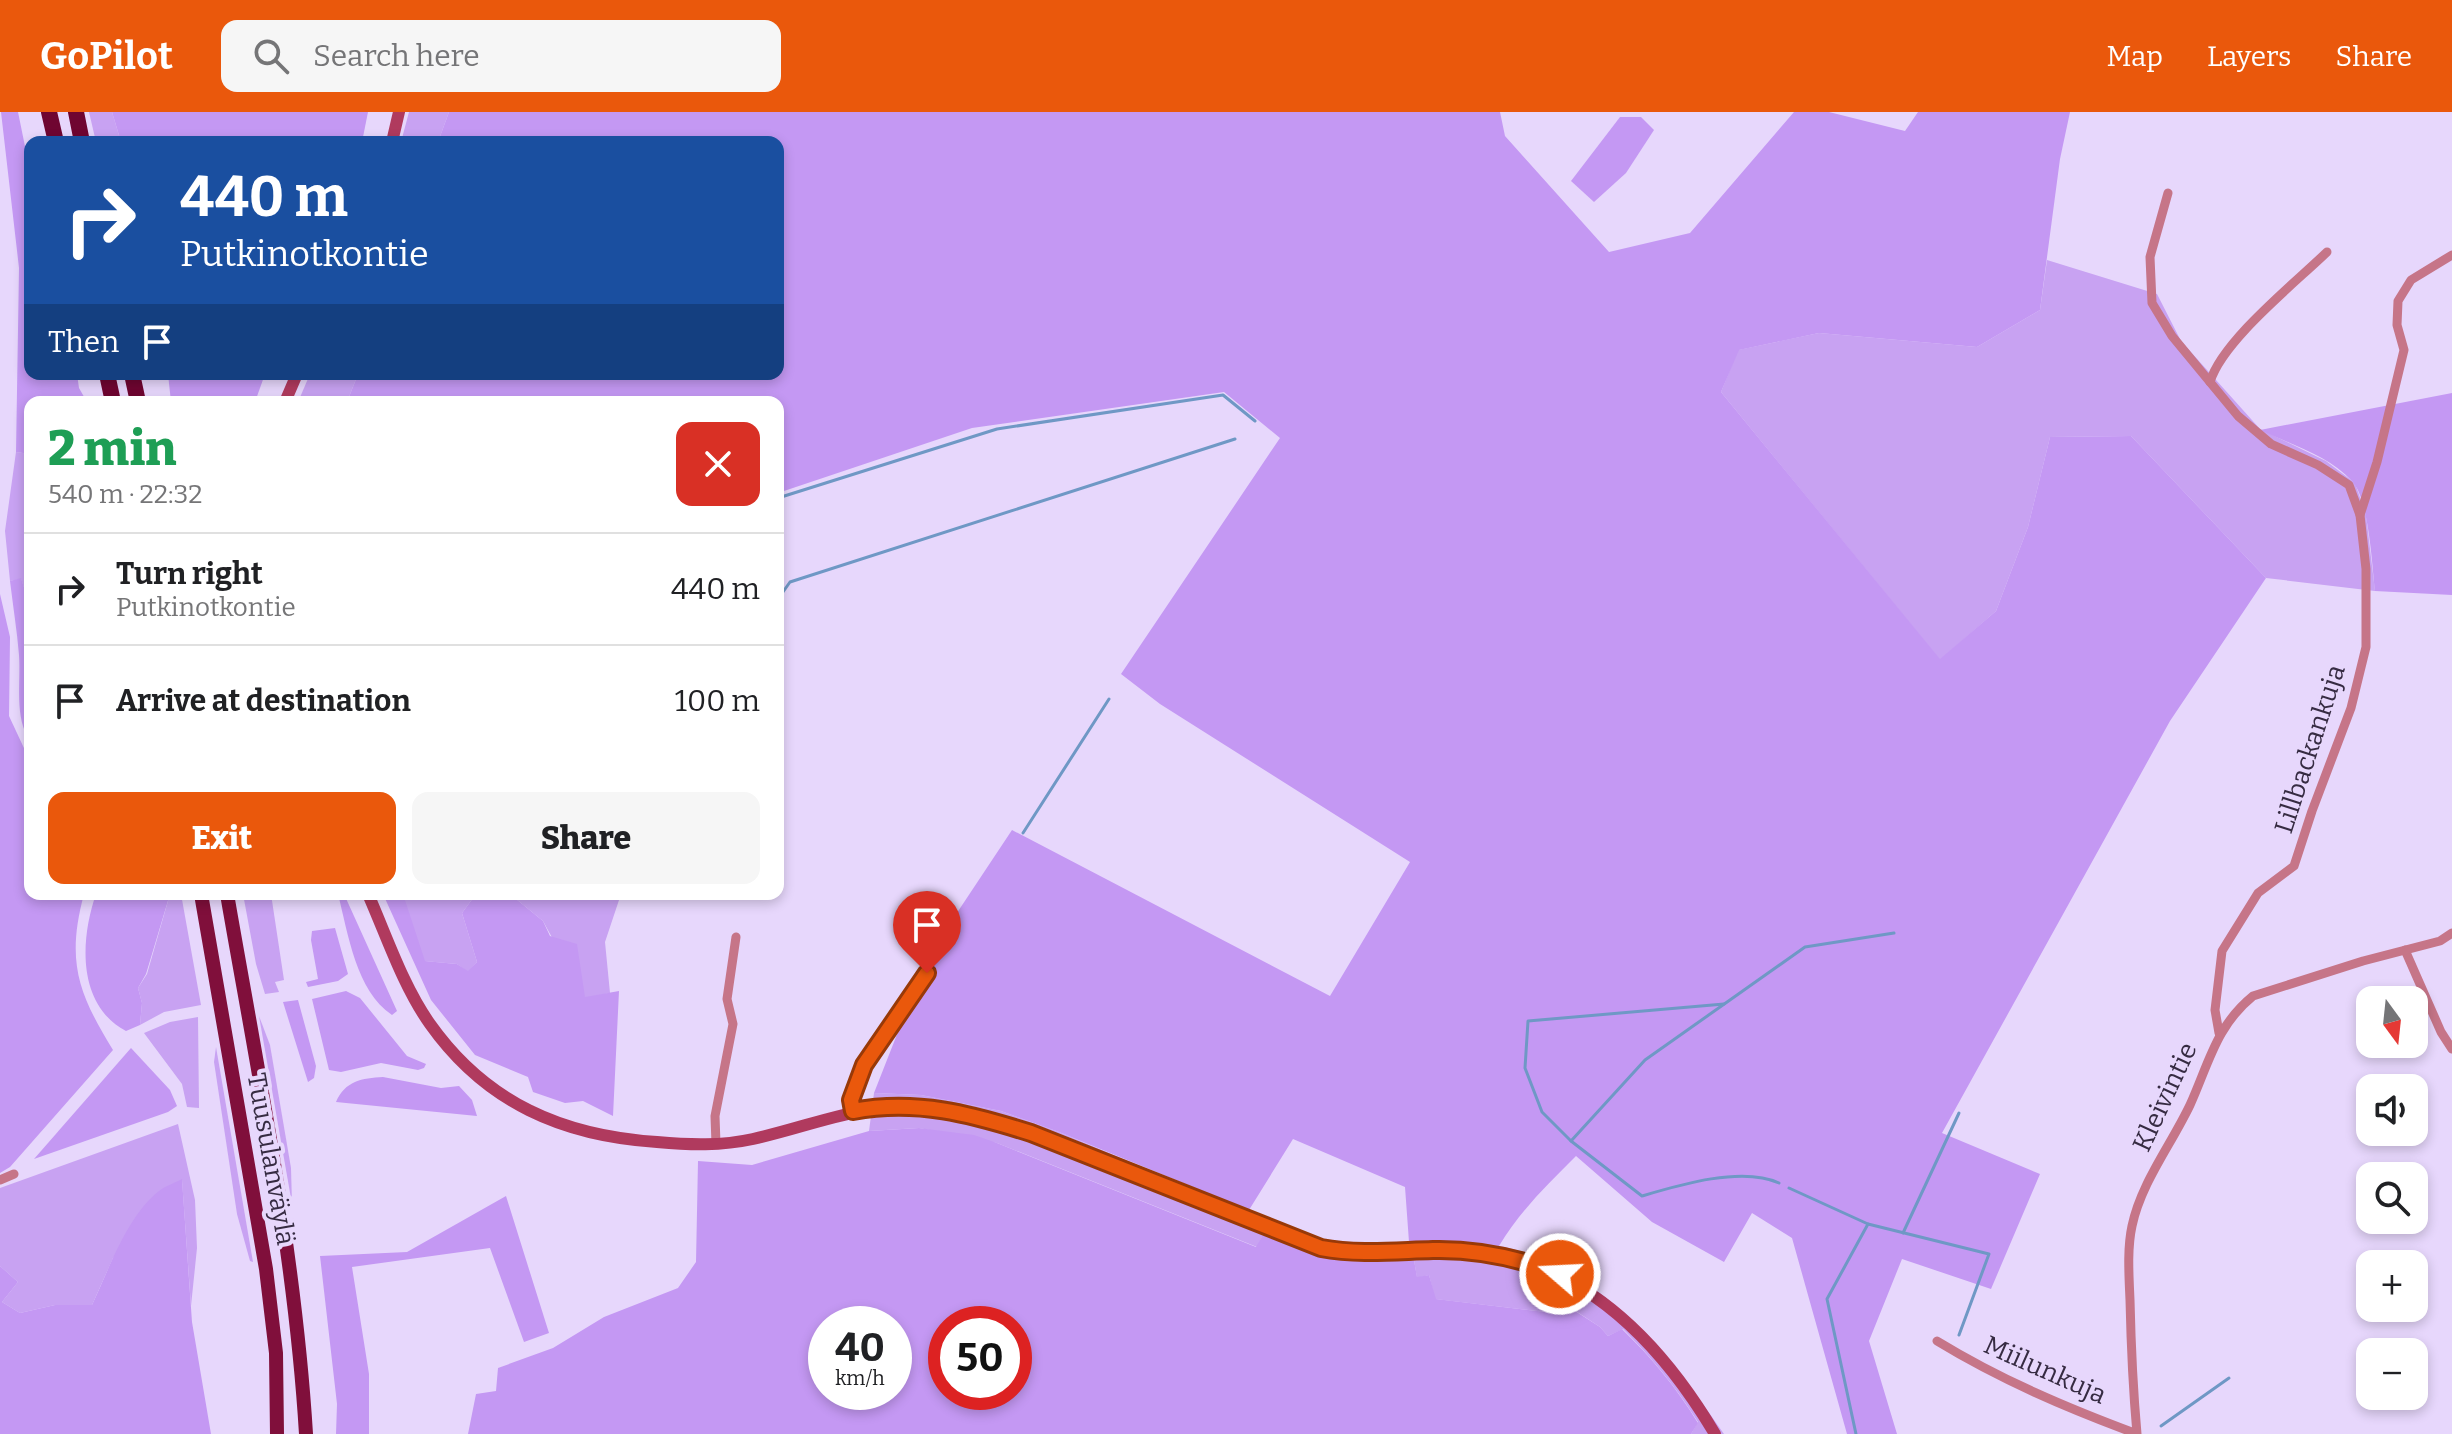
<!DOCTYPE html>
<meta charset="utf-8">
<style>
body{margin:0;font-family:Bitter,serif;background:#f6f6f6;color:#202124;height:100vh;display:flex;flex-direction:column;font-size:30px;white-space:nowrap}
*{box-sizing:border-box;margin:0}
p{font-size:26px;color:#757577}
.icon{flex:none;width:44px;height:44px;fill:none;stroke:currentColor;stroke-width:2;stroke-linecap:round;stroke-linejoin:round}
.map{position:relative;flex:1;overflow:hidden}
.drawer{position:absolute;left:24px;top:284px;width:760px;height:504px;display:flex;flex-direction:column;background:#fff;border-radius:16px;box-shadow:0 4px 12px #0003}
.drawer>*{flex:none}
.top-card{position:absolute;left:24px;top:24px;width:760px;height:244px;border-radius:16px;box-shadow:0 4px 12px #0003;background:#1a4fa0;color:#fff;overflow:hidden}
.needle{width:52px;rotate:165deg}
.fabs{position:absolute;left:2356px;top:874px;display:grid;gap:16px}
.fabs a{display:grid;place-items:center;width:72px;height:72px;border-radius:16px;background:#fff;box-shadow:0 4px 12px #0003;font-size:40px}
.speed{position:absolute;left:808px;top:1194px;display:flex;gap:16px;font-size:40px;font-weight:700;text-align:center}
.speed>*{display:grid;place-content:center;width:104px;height:104px;border-radius:50%;background:#fff;box-shadow:0 4px 12px #0003;line-height:1}
.speed small{font-size:20px;font-weight:400}
.speed .limit{border:12px solid #d22;background:#fff;color:#111}
.pin{position:absolute;display:grid;place-items:center;width:68px;height:68px;color:#fff;margin:-82px -34px;border-radius:50% 50% 50% 0;rotate:-45deg;box-shadow:0 0 8px #0007}
.pin .icon{rotate:45deg}
.me{position:absolute;width:88px;margin:-44px;rotate:289deg;stroke-linejoin:round;filter:drop-shadow(0 0 6px #0008)}
.turn{display:flex;align-items:center;gap:28px;height:168px;padding:0 24px;font-size:36px}
.turn .icon{width:104px;height:104px;stroke-width:2.5}
.turn b{display:block;font-size:56px;line-height:68px}
.then{display:flex;align-items:center;height:76px;padding:0 24px;background:#0003;gap:16px;font-size:30px}
.round{display:grid;place-items:center;flex:none;width:84px;height:84px;border-radius:16px;background:#f6f6f6}
.overview{display:flex;align-items:center;justify-content:space-between;height:136px;padding:0 24px}
h1{font-size:48px;font-weight:800;line-height:60px;color:#1e9e55}
.button{display:flex;gap:16px;margin-top:auto;padding:16px 24px}
.button a{flex:1;height:92px;border-radius:16px;background:#ea580c;color:#fff;font-size:32px;font-weight:800;line-height:92px;text-align:center}
.button a+a{background:#f6f6f6;color:#202124}
ul{padding:0;list-style:none}
li{display:flex;align-items:center;gap:24px;height:112px;padding:0 24px;border-top:2px solid #e0e0e0}
li div{flex:1}
li b{display:block;font-size:30px}
li em{font-style:normal}
header{display:flex;align-items:center;gap:48px;box-sizing:border-box;height:112px;padding:0 40px;background:#ea580c;color:#fff}
header strong{font-size:38px}
nav{display:flex;gap:44px;margin-inline-start:auto;font-size:28px}
.search{width:560px;height:72px;background:#f6f6f6;display:flex;align-items:center;gap:20px;box-sizing:border-box;padding:0 28px;border-radius:16px;color:#757577;font-size:30px}
.map>svg:first-child{display:block}
.green{fill:#c8a2f2}
.forest{fill:#c498f3;fill-rule:evenodd}
.lines{fill:none;stroke-linecap:round;stroke-linejoin:round}
.stream{stroke:#6f98c5;stroke-width:3}
.minor{stroke:#c67588;stroke-width:9}
.secondary{stroke:#b03a5e;stroke-width:12}
.trunk{stroke:#800f3b;stroke-width:14}
.motorway{stroke:#6f0531;stroke-width:16}
.route-casing{stroke:#983908;stroke-width:20}
.route{stroke:#ea580c;stroke-width:14}
.labels{text-anchor:middle;dominant-baseline:central;stroke-width:8;stroke-linejoin:round;paint-order:stroke}
.street-label{font-size:26px;fill:#362b42;stroke:#e7d7fc}
</style>
<header>
<strong>GoPilot</strong>
<div class="search"><svg class="icon" aria-label="search" viewBox="0 0 24 24"><circle cx="10" cy="10" r="6"/><path d="M15 15l6 6"/></svg>Search here</div>
<nav><a>Map</a><a>Layers</a><a>Share</a></nav>
</header>
<div class="map">
<svg width="2452" height="1322" viewBox="0 0 2452 1322">
<rect width="100%" height="100%" fill="#e7d7fc"/>
<!-- green -->
<g class="green">
<polygon points="89,0 112,0 121,30 96,30"/>
<polygon points="409,0 449,0 438,30 401,30"/>
<polygon points="2047,148 2157,182 2181,229 2260,317 2326,349 2355,371 2366,403 2375,479 2266,466 2131,324 2050,325 2028,415 1996,499 1940,548 1721,280 1738,238 1819,221 1977,235 2040,198"/>
<polygon points="310,262 358,262 347,290 298,290"/>
<polygon points="16,340 30,342 30,494 21,467 10,469 5,419"/>
<polygon points="170,782 181,782 201,893 164,900 140,913 142,891 138,876 147,862"/>
<polygon points="243,782 271,782 284,868 275,870 279,880 265,882 256,852"/>
<polygon points="476,782 462,801 477,850 468,860 457,852 424,849 402,783"/>
<polygon points="510,782 621,782 605,830 610,881 585,886 543,809"/>
<polygon points="259,904 270,933 291,1056 292,1092"/>
<polygon points="198,905 199,996 187,995 182,972 144,921 170,910"/>
<polygon points="216,935 253,1150 250,1149 237,1102 214,950"/>
<path d="M 874,981 L 921,983 L 1001,999 L 1059,1020 L 1292,1118 C 1314,1124 1335,1132 1358,1133 C 1389,1133 1419,1129 1450,1131 C 1466,1132 1483,1132 1499,1134 C 1597,1151 1671,1245 1724,1322 L 1691,1322 L 1698,1310 C 1676,1275 1652,1246 1623,1217 L 1608,1224 L 1600,1215 L 1559,1188 L 1546,1200 L 1435,1187 L 1429,1163 L 1417,1166 L 1414,1148 L 1351,1148 L 1313,1141 L 1264,1121 L 1257,1135 L 997,1031 L 919,1016 L 869,1019 Z"/>
<polygon points="178,1012 195,1088 197,1136 191,1194 182,1068 113,1146 92,1193 55,1193 20,1201 2,1190 18,1170 0,1154 0,1076"/>
</g>
<!-- forest -->
<g class="forest">
<polygon points="1,0 18,0 30,59 30,262 77,262 79,276 87,290 30,290 30,342 16,340 19,156"/>
<polygon points="112,0 368,0 362,30 121,30"/>
<path d="M 449,0 L 1500,0 L 1505,24 L 1609,140 L 1690,121 L 1794,0 L 1829,0 L 1905,19 L 1918,0 L 2070,0 L 2060,47 L 2040,198 L 1977,235 L 1819,221 L 1739,238 L 1721,280 L 1940,547 L 1996,499 L 2028,415 L 2050,325 L 2131,324 L 2266,466 L 2170,609 L 1942,1021 L 2040,1062 L 1991,1177 L 1902,1147 L 1869,1229 L 1897,1322 L 1847,1322 L 1792,1126 L 1752,1101 L 1724,1150 L 1652,1110 L 1576,1044 C 1547,1073 1520,1099 1499,1134 L 1409,1130 L 1405,1075 L 1293,1027 L 1249,1098 L 1059,1020 L 1001,999 L 921,983 L 874,981 L 927,846 L 1012,718 L 1330,884 L 1410,750 L 1160,592 L 1121,562 L 1280,326 L 1224,280 L 972,316 L 778,381 L 778,290 L 347,290 L 358,262 L 778,262 L 778,30 L 438,30 Z"/>
<polygon points="1620,5 1641,5 1654,18 1626,61 1594,90 1571,69"/>
<polygon points="168,262 265,262 255,290 171,290"/>
<path d="M 2452,281 L 2452,483 L 2375,479 C 2372,453 2369,387 2352,369 C 2329,344 2290,332 2260,318 Z"/>
<path d="M 21,466 L 30,494 L 30,629 C 14,605 21,571 19,543 C 17,519 13,494 10,469 Z"/>
<path d="M 0,482 L 10,525 L 9,604 L 30,649 L 30,782 L 84,782 C 66,849 78,881 113,938 L 10,1055 L 0,1061 Z"/>
<path d="M 96,782 L 170,782 L 146,862 L 138,876 L 142,891 L 140,913 L 126,919 C 77,893 80,828 96,782 Z"/>
<path d="M 338,782 L 344,782 L 397,899 L 392,903 C 356,879 348,821 338,782 Z"/>
<polygon points="383,782 403,782 425,849 457,852 468,859 477,850 462,801 476,782 510,782 543,809 550,824 577,832 585,885 619,879 613,1004 583,989 565,991 533,980 528,965 475,943 431,888"/>
<polygon points="335,816 348,862 338,869 308,875 306,870 318,867 311,828 312,819"/>
<polygon points="346,879 360,886 407,944 426,952 424,956 418,958 381,951 341,960 329,958 312,887"/>
<polygon points="298,888 316,954 314,966 308,970 283,890"/>
<polygon points="131,936 170,978 177,994 168,1000 34,1047"/>
<path d="M 383,965 L 441,976 L 459,974 L 472,988 L 477,1004 L 336,990 C 345,969 362,966 383,965 Z"/>
<path d="M 919,1016 L 974,1023 L 997,1031 L 1256,1135 L 1264,1121 L 1313,1141 L 1351,1148 L 1414,1148 L 1417,1165 L 1429,1163 L 1436,1187 L 1546,1200 L 1558,1188 L 1600,1215 L 1608,1224 L 1622,1217 C 1652,1246 1676,1275 1698,1311 L 1691,1322 L 468,1322 L 476,1282 L 496,1279 L 498,1256 L 553,1236 L 604,1205 L 678,1176 L 696,1150 L 698,1049 L 752,1053 L 869,1019 ZM 826,1212 L 894,1212 L 894,1280 L 826,1280 ZM 946,1212 L 1014,1212 L 1014,1280 L 946,1280 Z"/>
<path d="M 182,1067 L 192,1210 L 211,1322 L 0,1322 L 0,1154 L 18,1170 L 2,1190 L 20,1201 L 55,1193 L 92,1193 C 109,1157 127,1104 159,1079 C 165,1074 175,1071 182,1067 Z"/>
<polygon points="506,1084 549,1221 524,1230 490,1136 352,1155 369,1262 369,1322 336,1322 337,1292 320,1144 407,1140"/>
</g>
<g class="lines">
<!-- stream -->
<g class="stream">
<polyline points="778,386 997,317 1223,283 1255,309"/>
<polyline points="778,487 790,470 1235,327"/>
<polyline points="1023,721 1109,587"/>
<path d="M 1724,892 L 1528,909 L 1525,956 L 1542,1000 L 1571,1029 L 1642,1084 C 1679,1073 1742,1054 1779,1071"/>
<polyline points="1571,1029 1645,948 1805,835 1894,821"/>
<polyline points="1789,1076 1868,1112 1989,1142 1959,1223"/>
<polyline points="1903,1121 1959,1001"/>
<polyline points="2161,1314 2229,1266"/>
<polyline points="1856,1322 1827,1187 1868,1112"/>
</g>
<!-- minor -->
<g class="minor">
<polyline points="2168,81 2150,145 2152,191 2172,224 2238,304 2271,332 2318,353 2349,373 2360,403 2366,457 2366,535 2351,596 2312,699 2294,754 2258,781 2222,839 2215,898 2219,921"/>
<path d="M 2210,270 C 2222,229 2295,171 2327,140"/>
<polyline points="2360,403 2377,350 2404,238 2397,213 2398,189 2411,168 2452,143"/>
<polyline points="2405,838 2441,920 2452,937"/>
<polyline points="853,999 851,988 864,953 927,861"/>
<polyline points="716,1032 715,1004 733,912 727,887 736,825"/>
<polyline points="0,1068 14,1062"/>
<path d="M 1937,1229 C 2001,1268 2067,1296 2137,1322 C 2133,1277 2131,1233 2130,1188 C 2129,1164 2127,1137 2132,1114 C 2141,1071 2171,1033 2190,993 C 2209,951 2216,914 2253,884 L 2363,849 L 2440,829 L 2452,821"/>
</g>
<!-- secondary -->
<g class="secondary">
<polyline points="392,30 399,0"/>
<polyline points="285,290 297,262"/>
<path d="M 368,782 C 387,825 403,874 430,912 C 486,991 563,1024 657,1030 C 690,1033 721,1034 753,1027 C 824,1011 872,985 948,998 C 996,1006 1041,1025 1085,1043 C 1132,1062 1179,1080 1226,1098 C 1258,1111 1289,1125 1321,1136 C 1372,1145 1422,1135 1473,1139 C 1584,1150 1661,1231 1715,1322"/>
</g>
<!-- trunk -->
<g class="trunk">
<polyline points="201,782 266,1157 276,1241 277,1322"/>
<path d="M 227,782 C 258,961 295,1141 306,1322"/>
</g>
<!-- motorway -->
<g class="motorway">
<polyline points="49,0 56,30"/>
<polyline points="76,0 82,30"/>
<polyline points="107,262 113,290"/>
<polyline points="132,262 138,290"/>
</g>
</g>
<g class="lines">
<!-- route casing -->
<g class="route-casing">
<path id="route" d="M 927,861 L 864,953 L 851,988 L 853,999 C 916,987 971,1002 1031,1021 L 1321,1136 C 1359,1143 1395,1139 1433,1138 C 1477,1137 1519,1146 1560,1162"/>
</g>
<!-- route -->
<use href="#route" class="route"/>
</g>
<g class="labels">
<!-- street labels -->
<g class="street-label">
<text transform="translate(2310 637) rotate(-72)">Lillbackankuja</text>
<text transform="translate(2165 985) rotate(-65)">Kleivintie</text>
<text transform="translate(271 1047) rotate(80)">Tuusulanväylä</text>
<text transform="translate(2045 1258) rotate(24)">Miilunkuja</text>
</g>
</g>
</svg>
<div class="fabs">
<a><svg class="needle" viewBox="-14 -14 28 28"><path d="M0-13l5 13h-10z" fill="#e53935"/><path d="M0 13l5-13h-10z" fill="#757577"/></svg></a>
<a><svg class="icon" aria-label="sound" viewBox="0 0 24 24"><path d="M4 9h4l5-4v14l-5-4H4zM17 9q2 3 0 6"/></svg></a>
<a><svg class="icon" aria-label="search" viewBox="0 0 24 24"><circle cx="10" cy="10" r="6"/><path d="M15 15l6 6"/></svg></a>
<a>+</a>
<a>−</a>
</div>
<div class="speed"><div>40<small>km/h</small></div><div class="limit">50</div></div>
<div class="pin" style="left:927px;top:861px;background:#d93025"><svg class="icon" aria-label="arrive" viewBox="0 0 24 24"><path d="M6 21V4h12l-3 4 3 4H6"/></svg></div>
<svg class="me" style="left:1560px;top:1162px" viewBox="-20 -20 40 40"><circle r="17" fill="#ea580c" stroke="#fff" stroke-width="3"/><path d="M0-11L8 9 0 5-8 9z" fill="#fff"/></svg>
<div class="top-card">
<div class="turn"><svg class="icon" aria-label="right" viewBox="0 0 24 24"><path d="M7 20v-9h11M14 6l5 5-5 5"/></svg><div><b>440 m</b>Putkinotkontie</div></div>
<div class="then">Then<svg class="icon" aria-label="arrive" viewBox="0 0 24 24"><path d="M6 21V4h12l-3 4 3 4H6"/></svg></div>
</div>
<section class="drawer">
<div class="overview"><div><h1>2 min</h1><p>540 m · 22:32</p></div><a class="round" style="background:#d93025;color:#fff"><svg class="icon" aria-label="close" viewBox="0 0 24 24"><path d="M6 6l12 12M18 6L6 18"/></svg></a></div>
<ul>
<li><svg class="icon" aria-label="right" viewBox="0 0 24 24"><path d="M7 20v-9h11M14 6l5 5-5 5"/></svg><div><b>Turn right</b><p>Putkinotkontie</p></div><em>440 m</em></li>
<li><svg class="icon" aria-label="arrive" viewBox="0 0 24 24"><path d="M6 21V4h12l-3 4 3 4H6"/></svg><div><b>Arrive at destination</b></div><em>100 m</em></li>
</ul>
<div class="button"><a>Exit</a><a>Share</a></div>
</section>
</div>
